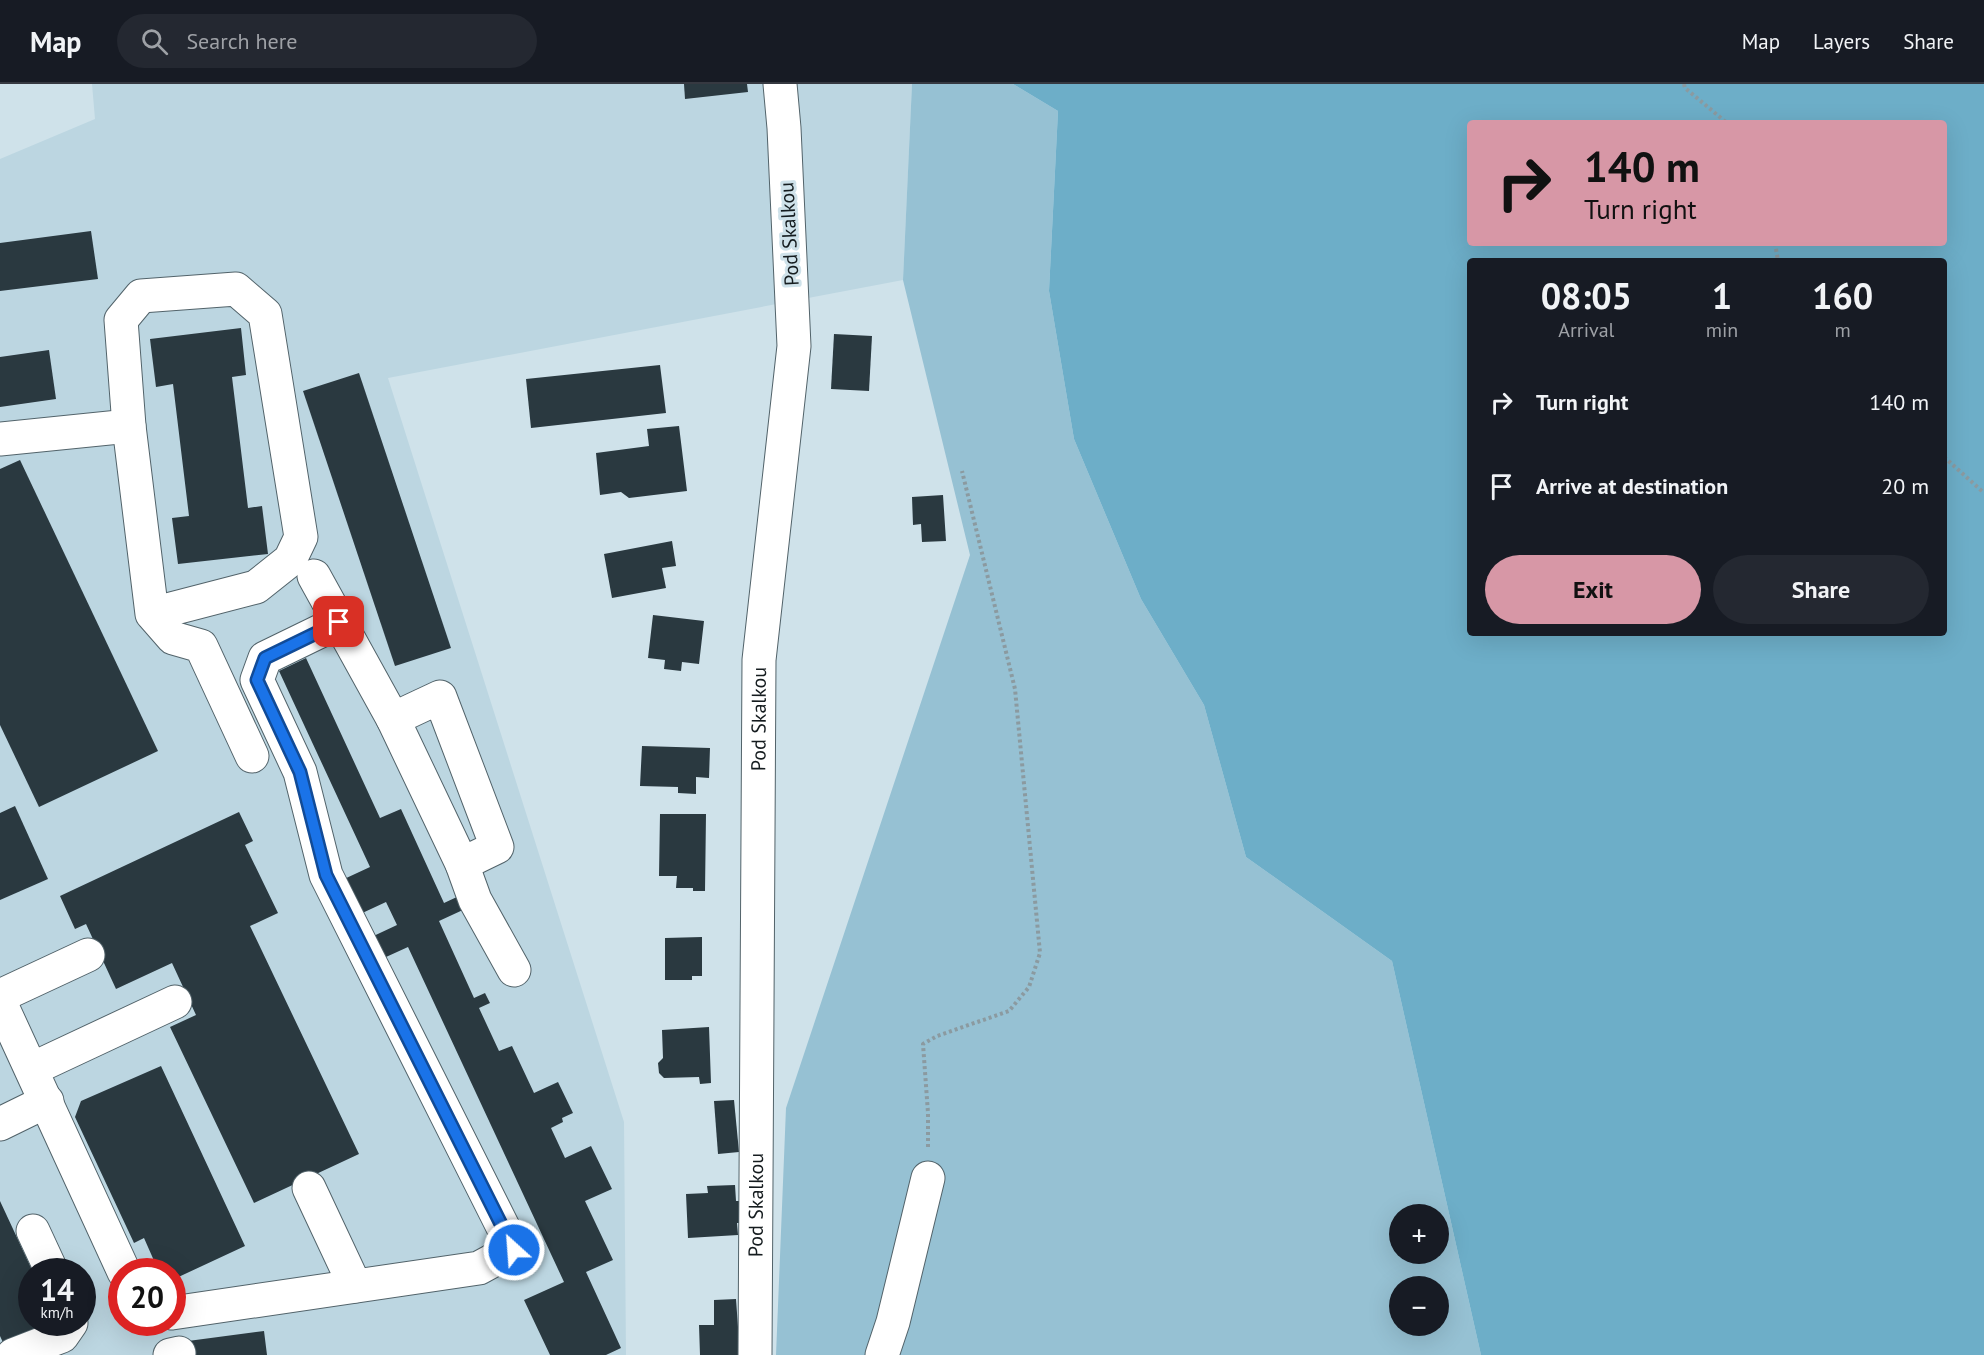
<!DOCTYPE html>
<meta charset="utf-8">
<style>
body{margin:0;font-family:"PT Sans",sans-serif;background:#242831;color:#f1f3f6;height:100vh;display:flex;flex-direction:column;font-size:22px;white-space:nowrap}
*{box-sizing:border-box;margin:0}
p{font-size:20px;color:#9ea1a6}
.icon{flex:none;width:33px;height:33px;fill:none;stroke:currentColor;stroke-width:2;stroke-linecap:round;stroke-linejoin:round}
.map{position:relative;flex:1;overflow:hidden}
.details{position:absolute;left:1467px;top:174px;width:480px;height:378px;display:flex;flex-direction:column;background:#171b24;border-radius:6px;box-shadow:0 6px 24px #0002}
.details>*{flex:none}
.top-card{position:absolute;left:1467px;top:36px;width:480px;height:126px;border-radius:6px;box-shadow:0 6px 24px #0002;background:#d797a6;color:#111;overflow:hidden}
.buttons{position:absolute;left:1389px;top:1120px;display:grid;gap:12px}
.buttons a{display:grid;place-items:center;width:60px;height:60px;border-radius:50%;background:#171b24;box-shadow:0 6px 24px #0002;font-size:30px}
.speed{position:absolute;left:18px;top:1174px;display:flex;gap:12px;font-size:30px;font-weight:700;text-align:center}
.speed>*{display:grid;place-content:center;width:78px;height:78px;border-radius:50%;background:#171b24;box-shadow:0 6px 24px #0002;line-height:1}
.speed small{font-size:15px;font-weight:400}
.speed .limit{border:9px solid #d22;background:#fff;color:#111}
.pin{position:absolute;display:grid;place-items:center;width:51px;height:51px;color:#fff;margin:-26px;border-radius:12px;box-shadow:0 3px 9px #0006}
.me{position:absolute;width:66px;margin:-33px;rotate:334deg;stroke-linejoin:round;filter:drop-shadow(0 0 4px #0008)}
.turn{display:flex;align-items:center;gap:21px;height:126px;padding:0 18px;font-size:27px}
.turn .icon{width:78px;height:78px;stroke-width:2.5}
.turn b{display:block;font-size:42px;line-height:51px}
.eta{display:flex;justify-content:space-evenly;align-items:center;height:102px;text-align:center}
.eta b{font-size:36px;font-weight:800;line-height:42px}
.cta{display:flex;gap:12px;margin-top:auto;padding:12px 18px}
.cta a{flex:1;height:69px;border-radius:36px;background:#d797a6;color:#111;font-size:24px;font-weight:800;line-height:69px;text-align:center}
.cta a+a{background:#242831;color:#f1f3f6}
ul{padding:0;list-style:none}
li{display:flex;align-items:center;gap:18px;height:84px;padding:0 18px}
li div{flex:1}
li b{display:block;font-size:22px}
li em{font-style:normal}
header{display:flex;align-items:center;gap:36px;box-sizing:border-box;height:84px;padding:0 30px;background:#171b24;border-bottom:2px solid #363941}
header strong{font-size:28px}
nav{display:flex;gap:33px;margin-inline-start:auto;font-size:21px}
.search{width:420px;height:54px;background:#242831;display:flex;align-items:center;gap:15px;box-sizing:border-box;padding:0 21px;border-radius:33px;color:#9ea1a6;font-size:22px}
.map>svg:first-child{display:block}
.built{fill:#bcd6e1;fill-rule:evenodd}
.green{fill:#96c1d3;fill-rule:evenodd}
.forest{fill:#6daec8;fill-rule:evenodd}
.building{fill:#2a3940}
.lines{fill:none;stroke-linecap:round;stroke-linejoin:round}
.minor-casing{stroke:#52636a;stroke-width:35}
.path{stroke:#8b9aa0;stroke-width:4;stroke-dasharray:3 3;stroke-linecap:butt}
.minor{stroke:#fff;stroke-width:33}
.route-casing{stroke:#114b97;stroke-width:15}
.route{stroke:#1a73e8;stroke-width:10}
.labels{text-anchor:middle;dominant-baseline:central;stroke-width:6;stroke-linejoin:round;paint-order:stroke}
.street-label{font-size:20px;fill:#151c1f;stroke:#cfe2ea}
</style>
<header>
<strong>Map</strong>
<div class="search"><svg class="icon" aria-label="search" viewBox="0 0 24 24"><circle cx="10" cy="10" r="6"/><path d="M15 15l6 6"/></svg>Search here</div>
<nav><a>Map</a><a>Layers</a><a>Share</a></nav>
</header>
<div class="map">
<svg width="1984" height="1271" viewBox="0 0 1984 1271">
<rect width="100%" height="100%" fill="#cfe2ea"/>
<!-- built -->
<path class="built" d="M 92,0 L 912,0 L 903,196 L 388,294 L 624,1038 L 626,1271 L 0,1271 L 0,75 L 95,35 ZM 32,1188 L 82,1188 L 82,1239 L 32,1239 ZM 122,1188 L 172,1188 L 172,1239 L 122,1239 Z"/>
<!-- green -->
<path class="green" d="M 912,0 L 1013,0 L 1058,27 L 1049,207 L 1074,355 L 1141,515 L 1204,621 L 1246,773 L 1392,877 L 1481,1271 L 776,1271 L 786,1024 L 970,471 L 903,196 ZM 1400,1131 L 1438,1131 L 1438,1170 L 1400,1170 ZM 1400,1203 L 1438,1203 L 1438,1242 L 1400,1242 Z"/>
<!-- forest -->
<path class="forest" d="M 1013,0 L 1984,0 L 1984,1271 L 1481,1271 L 1392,877 L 1246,773 L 1204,621 L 1141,515 L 1074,355 L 1049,207 L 1058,27 ZM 1470,39 L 1944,39 L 1944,159 L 1470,159 ZM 1470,177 L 1944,177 L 1944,549 L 1470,549 Z"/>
<!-- building -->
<g class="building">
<polygon points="684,0 747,0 748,8 685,15"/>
<polygon points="91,147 98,195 0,207 0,159"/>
<polygon points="241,244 246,291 232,293 248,424 262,422 268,470 178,480 172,434 189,432 173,300 156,303 150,255"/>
<polygon points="834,250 872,252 869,307 831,305"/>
<polygon points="49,266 56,315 0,323 0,273"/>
<polygon points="660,281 666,329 531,344 526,295"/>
<polygon points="359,289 451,564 395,582 303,307"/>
<polygon points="679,342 687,407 629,414 621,408 600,411 596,369 649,362 647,345"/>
<polygon points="20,376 158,667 39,723 0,641 0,385"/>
<polygon points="943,411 946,457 922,458 921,440 913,441 912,413"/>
<polygon points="672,457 676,482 662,484 666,504 612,514 604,470"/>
<polygon points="653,531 704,537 699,580 682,578 681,587 664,585 665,576 648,574"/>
<polygon points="306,574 380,734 401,725 444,819 459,812 465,825 439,837 474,914 485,909 490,919 479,924 499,967 512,962 534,1009 558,998 573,1029 562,1034 563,1038 551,1044 565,1074 591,1062 612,1105 585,1117 613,1176 586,1188 621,1264 606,1271 550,1271 524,1216 564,1198 408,863 375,878 365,856 397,841 386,818 358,831 342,796 370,783 279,587"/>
<polygon points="642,662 710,664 709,694 696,693 696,710 678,709 678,703 640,702"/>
<polygon points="15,722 48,795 0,816 0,729"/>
<polygon points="239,728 253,757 245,761 278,829 250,842 359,1070 254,1119 170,943 196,931 172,879 116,905 86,840 75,845 60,812"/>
<polygon points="660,730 706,730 705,807 693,807 693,804 676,804 677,792 659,792"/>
<polygon points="702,853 702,892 692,892 692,896 665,896 665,854"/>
<polygon points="709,943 711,999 700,1000 699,993 664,994 659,989 658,979 663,974 662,946"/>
<polygon points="161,982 245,1162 172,1196 172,1188 159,1188 144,1154 134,1159 75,1033 81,1017"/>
<polygon points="734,1016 739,1068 718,1070 714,1017"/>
<polygon points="735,1101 736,1117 745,1117 746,1139 737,1139 738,1151 688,1154 686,1110 708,1109 707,1102"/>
<polygon points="0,1117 33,1188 32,1188 32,1239 57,1239 6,1265 0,1252"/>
<polygon points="736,1215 740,1271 700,1271 699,1241 714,1241 714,1216"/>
<polygon points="264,1247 267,1271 190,1271 188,1257"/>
</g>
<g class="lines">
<!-- minor casing -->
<g class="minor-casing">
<g id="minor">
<polyline points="0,355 129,342"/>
<polyline points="314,492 393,635 462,780 475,816 514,886"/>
<polyline points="152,530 256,503 290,476 301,453 265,230 236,205 141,212 121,236 129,342 152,530 173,554 201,562 252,672"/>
<polyline points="393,635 440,613 497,763 462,780"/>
<polyline points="0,912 88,871"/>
<polyline points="0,918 124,1188"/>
<polyline points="32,985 175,918"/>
<polyline points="0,1040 47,1017"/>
<polyline points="309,1104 355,1202"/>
<polyline points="33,1147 52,1188"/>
<polyline points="172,1229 479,1184 514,1165 326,791 300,688 257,596 265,574 339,538"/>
<polyline points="13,1271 62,1252 71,1239"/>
<polyline points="170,1271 179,1269"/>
<path id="s1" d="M 755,1271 L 759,576 L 794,262 L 784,44 L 780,0"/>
<polyline points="882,1271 893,1238 928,1094"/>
</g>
</g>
<!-- path -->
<g class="path">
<polyline points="1684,0 1685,4 1727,39"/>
<polyline points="1775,159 1778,177"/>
<polyline points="1944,373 1984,409"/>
<polyline points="928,1063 928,1029 923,960 937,952 1009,927 1029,903 1040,869 1015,605 962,387"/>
</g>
<!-- minor -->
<use href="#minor" class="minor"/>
</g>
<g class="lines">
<!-- route casing -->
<g class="route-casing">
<polyline id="route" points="339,538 265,574 257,596 300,688 326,791 514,1166"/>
</g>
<!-- route -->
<use href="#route" class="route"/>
</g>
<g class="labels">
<!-- street labels -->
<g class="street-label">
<text transform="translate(789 150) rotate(-93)">Pod Skalkou</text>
<text stroke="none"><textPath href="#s1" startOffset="636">Pod Skalkou</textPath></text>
<text stroke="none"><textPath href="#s1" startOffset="150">Pod Skalkou</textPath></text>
</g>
</g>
</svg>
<div class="buttons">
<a>+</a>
<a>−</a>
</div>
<div class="speed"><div>14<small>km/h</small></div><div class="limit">20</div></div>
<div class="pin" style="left:339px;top:538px;background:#d93025"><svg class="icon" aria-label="arrive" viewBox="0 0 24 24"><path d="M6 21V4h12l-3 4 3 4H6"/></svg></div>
<svg class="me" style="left:514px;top:1166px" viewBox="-20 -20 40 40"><circle r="17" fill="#1a73e8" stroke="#fff" stroke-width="3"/><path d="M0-11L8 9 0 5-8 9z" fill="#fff"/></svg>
<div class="top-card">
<div class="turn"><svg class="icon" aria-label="right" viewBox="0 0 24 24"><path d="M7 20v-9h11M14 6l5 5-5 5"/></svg><div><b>140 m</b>Turn right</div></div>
</div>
<section class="details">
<div class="eta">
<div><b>08:05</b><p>Arrival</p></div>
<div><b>1</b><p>min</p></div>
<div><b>160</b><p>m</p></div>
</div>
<ul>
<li><svg class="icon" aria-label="right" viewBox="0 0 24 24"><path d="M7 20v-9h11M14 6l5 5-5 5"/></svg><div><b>Turn right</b></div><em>140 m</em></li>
<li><svg class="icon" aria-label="arrive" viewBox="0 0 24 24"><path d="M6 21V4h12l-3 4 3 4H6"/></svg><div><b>Arrive at destination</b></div><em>20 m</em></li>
</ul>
<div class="cta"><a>Exit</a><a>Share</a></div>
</section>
</div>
